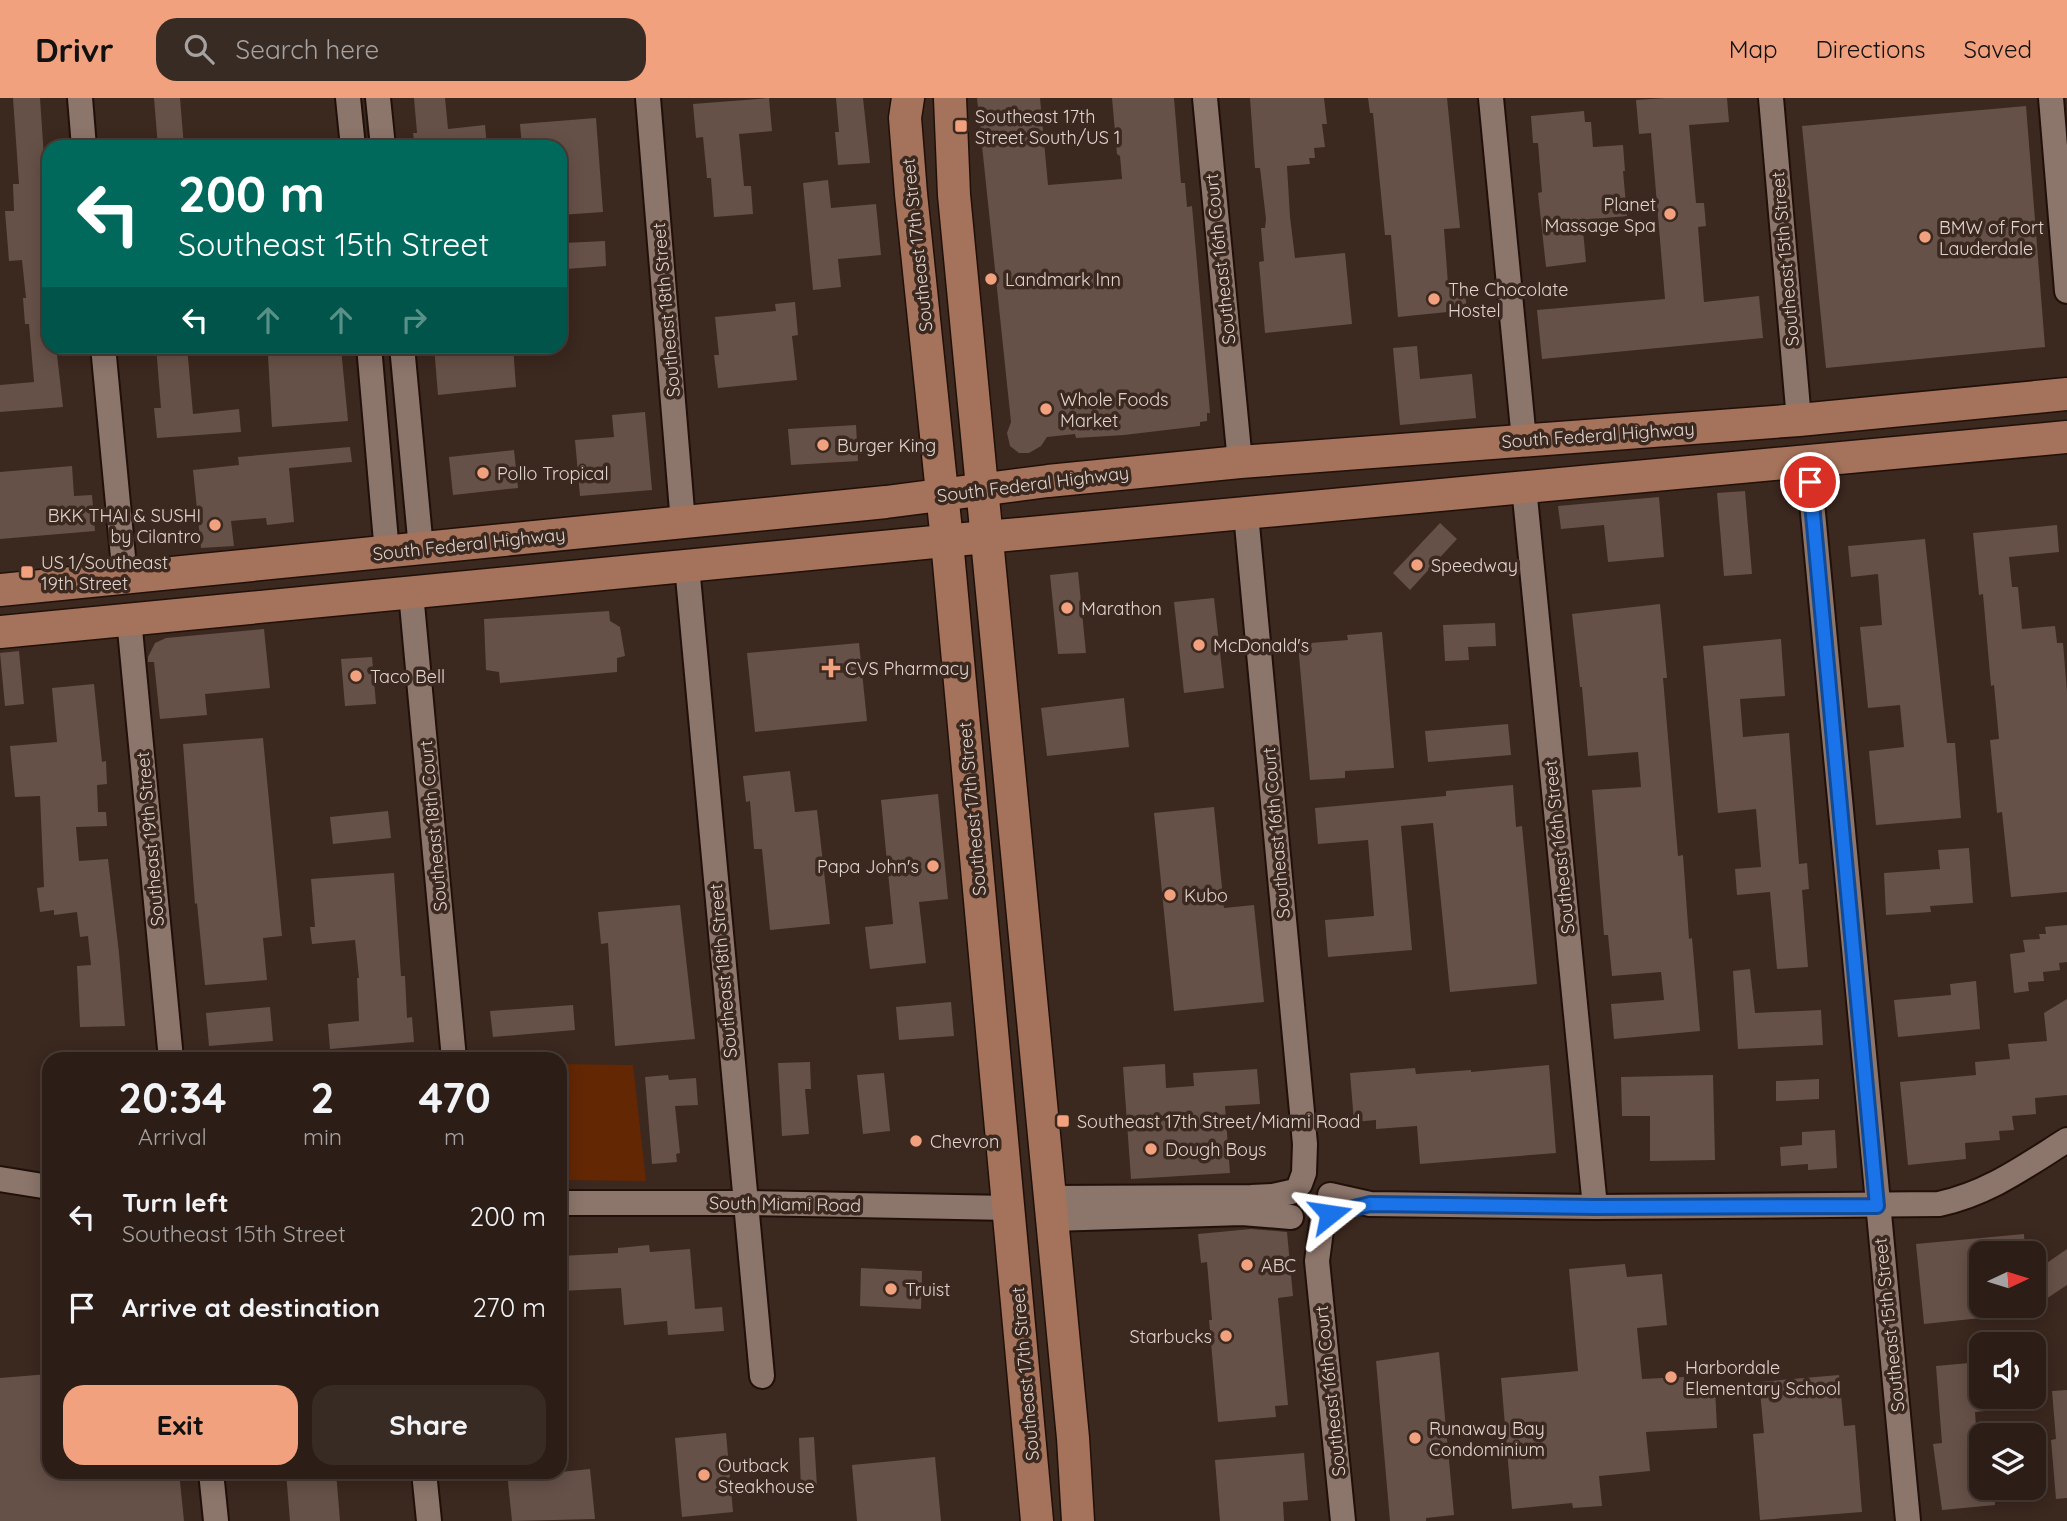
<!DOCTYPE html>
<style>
body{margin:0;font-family:Quicksand,sans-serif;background:#382b24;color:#f1f3f6;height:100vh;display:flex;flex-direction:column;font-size:26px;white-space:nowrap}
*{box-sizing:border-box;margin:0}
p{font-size:23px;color:#a6a2a1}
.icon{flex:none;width:38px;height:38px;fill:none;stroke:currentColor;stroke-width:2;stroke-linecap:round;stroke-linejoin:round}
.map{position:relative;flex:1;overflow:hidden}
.details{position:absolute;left:42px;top:954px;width:525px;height:427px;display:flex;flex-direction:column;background:#2c1e17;border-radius:21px;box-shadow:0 4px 18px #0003,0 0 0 2px #483c36}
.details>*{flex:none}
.hud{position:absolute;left:42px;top:42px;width:525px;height:214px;border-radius:21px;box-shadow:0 4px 18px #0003,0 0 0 2px #483c36;background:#00695c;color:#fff;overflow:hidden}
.needle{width:46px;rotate:86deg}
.tools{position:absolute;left:1969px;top:1143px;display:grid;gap:14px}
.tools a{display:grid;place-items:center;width:77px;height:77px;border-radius:14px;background:#2c1e17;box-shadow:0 4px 18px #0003,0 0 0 2px #483c36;font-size:35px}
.pin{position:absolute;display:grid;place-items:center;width:60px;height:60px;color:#fff;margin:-30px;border:4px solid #fff;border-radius:50%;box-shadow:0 2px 7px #0007}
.me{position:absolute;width:77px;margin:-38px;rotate:75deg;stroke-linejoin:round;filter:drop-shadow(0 0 5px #0008)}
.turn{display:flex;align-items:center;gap:24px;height:147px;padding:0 21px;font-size:32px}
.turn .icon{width:91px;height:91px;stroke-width:2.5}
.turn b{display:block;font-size:49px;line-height:60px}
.lanes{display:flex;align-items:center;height:66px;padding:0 21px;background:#0003;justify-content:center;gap:35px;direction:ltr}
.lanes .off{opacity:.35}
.eta{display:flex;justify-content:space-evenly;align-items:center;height:119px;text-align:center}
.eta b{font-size:42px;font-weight:700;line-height:49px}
.cta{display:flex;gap:14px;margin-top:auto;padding:14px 21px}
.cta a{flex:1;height:80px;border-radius:21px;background:#f1a17d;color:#111;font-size:28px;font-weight:700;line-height:80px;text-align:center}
.cta a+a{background:#382b24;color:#f1f3f6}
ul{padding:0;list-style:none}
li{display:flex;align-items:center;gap:21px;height:91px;padding:0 21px}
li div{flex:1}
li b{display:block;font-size:26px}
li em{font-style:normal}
header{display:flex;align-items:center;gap:42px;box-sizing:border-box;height:98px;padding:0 35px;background:#f1a17d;color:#111}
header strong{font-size:33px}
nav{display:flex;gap:38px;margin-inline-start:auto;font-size:24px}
.search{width:490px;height:63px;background:#382b24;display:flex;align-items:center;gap:18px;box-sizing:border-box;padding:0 24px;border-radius:21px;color:#a6a2a1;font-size:26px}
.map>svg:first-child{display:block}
.green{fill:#632704}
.building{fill:#665148}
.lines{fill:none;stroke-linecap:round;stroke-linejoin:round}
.minor-casing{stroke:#211009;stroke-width:28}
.major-casing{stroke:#211009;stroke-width:35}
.minor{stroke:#8c756b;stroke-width:24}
.major{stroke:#a5735b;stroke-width:32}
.route-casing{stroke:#114b97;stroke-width:18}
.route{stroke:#1a73e8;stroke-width:12}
.poi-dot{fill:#f1a17d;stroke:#3b281f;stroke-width:2.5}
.labels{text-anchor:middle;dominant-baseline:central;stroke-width:7;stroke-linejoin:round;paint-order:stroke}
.poi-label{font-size:18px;fill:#e0d3ce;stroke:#3b281f;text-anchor:start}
.street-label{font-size:18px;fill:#e0d3ce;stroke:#3b281f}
</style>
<header>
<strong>Drivr</strong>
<div class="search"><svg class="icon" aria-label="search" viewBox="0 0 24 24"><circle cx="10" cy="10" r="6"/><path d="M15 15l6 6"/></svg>Search here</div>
<nav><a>Map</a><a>Directions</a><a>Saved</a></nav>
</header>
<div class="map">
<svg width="2067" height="1423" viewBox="0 0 2067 1423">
<rect width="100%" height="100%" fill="#3b281f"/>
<!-- green -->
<polygon class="green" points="560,966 633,967 646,1083 560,1082"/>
<!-- building -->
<g class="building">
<polygon points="13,0 40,0 49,135 46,137 49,165 49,248 56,248 63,309 0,314 0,287 34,284 29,226 25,226 23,200 26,200 22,162 9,163 5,113 14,113 13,86 19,86"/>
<polygon points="154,0 180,0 184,49 158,49"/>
<polygon points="414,0 445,0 448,31 485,27 487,49 415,49 413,35 417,35"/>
<polygon points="769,0 772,33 739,36 744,88 751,88 753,116 714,119 711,80 707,80 703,39 696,40 693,6"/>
<polygon points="836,0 863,0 870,65 838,67 835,34 839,34"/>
<polygon points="977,0 1040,0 1048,87 1122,81 1120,58 1117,56 1112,0 1174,0 1181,85 1185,85 1187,109 1192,108 1210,315 1207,315 1207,323 1200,324 1200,328 1124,337 1076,340 1075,336 1047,339 1041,348 1029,355 1019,355 1010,348 1007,335 1011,324"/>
<polygon points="1250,0 1324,0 1327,26 1322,26 1325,49 1314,50 1315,60 1309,60 1310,66 1287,68 1290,119 1295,160 1345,155 1352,226 1265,235 1259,164 1264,163 1261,130 1265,130 1266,121 1260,70 1255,70"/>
<polygon points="1368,0 1447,0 1460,130 1444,131 1448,186 1464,185 1467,212 1398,219 1391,137 1385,137 1373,15 1370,15"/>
<polygon points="1665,0 1727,0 1729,24 1689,27 1696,105 1704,105 1706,128 1698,129 1704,204 1759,198 1763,240 1542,261 1537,212 1665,201 1651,35 1639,36 1636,2"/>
<polygon points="2026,8 2045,249 1826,270 1802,28"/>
<polygon points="1584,13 1585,24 1591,24 1593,49 1623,47 1625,73 1623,73 1627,118 1582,122 1586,164 1546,169 1538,95 1542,94 1538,45 1533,45 1531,18"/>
<polygon points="596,20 603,114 560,117 560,49 522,49 520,26"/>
<polygon points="828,82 831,110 876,106 881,157 838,161 841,189 813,192 803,85"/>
<polygon points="605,143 606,168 566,171 564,145"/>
<polygon points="795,204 798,237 792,238 797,282 718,290 714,257 719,257 715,219 776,213 775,206"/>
<polygon points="156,248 187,248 193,316 239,311 241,334 157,340 154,310 161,310"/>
<polygon points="434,248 513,248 516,289 438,297"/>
<polygon points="1417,248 1420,281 1472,276 1476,320 1400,327 1393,250"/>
<polygon points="341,250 348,323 272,329 268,257"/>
<polygon points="645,314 652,392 580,398 575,342 614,339 612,317"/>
<polygon points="856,327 858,363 791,367 788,331"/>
<polygon points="350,349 352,364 289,370 294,424 267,427 266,420 231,423 234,448 201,450 193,372 239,367 238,359"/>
<polygon points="514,352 518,390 453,397 449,359"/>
<polygon points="72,368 74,398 92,397 95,433 0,441 0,374"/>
<polygon points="1745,393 1752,476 1724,478 1717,395"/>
<polygon points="1659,399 1664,459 1608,464 1604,427 1561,431 1558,408"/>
<polygon points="1440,425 1457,441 1410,492 1393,475"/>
<polygon points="2057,427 2059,454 2009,459 2012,489 2018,489 2022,531 2055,528 2057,545 2063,545 2067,594 2067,794 2011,799 2002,714 1997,715 1990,642 1999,641 1994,587 1991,588 1983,496 1979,497 1973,435"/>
<polygon points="1925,441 1947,645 1955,645 1961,720 1876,727 1869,653 1904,649 1900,607 1868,610 1860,529 1882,527 1878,476 1851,479 1848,448"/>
<polygon points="1078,474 1086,555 1058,556 1050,477"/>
<polygon points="1214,500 1224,590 1184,595 1174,504"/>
<polygon points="1660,506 1667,580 1663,580 1678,758 1683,757 1689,841 1692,840 1700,933 1614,941 1611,906 1664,902 1661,874 1612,878 1608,837 1604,837 1592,692 1641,689 1638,654 1588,658 1582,589 1580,589 1572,516"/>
<polygon points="609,513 610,523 620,529 625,558 617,560 617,574 500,585 499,574 486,572 484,521"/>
<polygon points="1495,525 1496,548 1468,549 1469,562 1445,563 1443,527"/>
<polygon points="264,531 270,590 205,596 207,617 160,621 154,564 148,564 148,559 155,545 166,540"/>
<polygon points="1382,534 1394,670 1345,673 1345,680 1310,682 1298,546 1348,542 1347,537"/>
<polygon points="1781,541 1785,598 1740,601 1743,639 1789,635 1799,766 1807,765 1809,791 1802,792 1808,869 1777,871 1770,794 1737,797 1735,771 1761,769 1756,711 1718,715 1703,548"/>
<polygon points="859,545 867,623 755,634 747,555"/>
<polygon points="19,553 24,606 5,608 0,555"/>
<polygon points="372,559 376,606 345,608 341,561"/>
<polygon points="94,586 102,664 106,663 107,686 97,687 98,714 106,714 107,728 76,729 79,763 108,761 119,855 125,928 80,929 77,868 91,867 88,838 80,839 77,814 54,817 54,812 40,814 37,790 44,789 40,698 15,699 10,648 57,644 52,590"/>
<polygon points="1124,600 1129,649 1047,658 1041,610"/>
<polygon points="1508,626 1511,657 1428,664 1425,633"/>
<polygon points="263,640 282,838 263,840 267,882 205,887 197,805 195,806 183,646"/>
<polygon points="790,673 795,714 817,712 830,826 770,832 762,751 754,751 750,703 746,704 743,678"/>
<polygon points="1513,687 1516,729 1522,728 1537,886 1450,894 1433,725 1401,728 1412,852 1328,859 1325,822 1374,818 1368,742 1318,746 1315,710 1446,698 1446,693"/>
<polygon points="938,696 948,801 919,804 926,865 870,871 865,829 893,826 881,702"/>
<polygon points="1214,709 1224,810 1254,807 1264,904 1174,913 1154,715"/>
<polygon points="388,713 391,740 333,746 330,719"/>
<polygon points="1969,750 1973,805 1930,808 1931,814 1886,817 1884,775 1940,771 1938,752"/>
<polygon points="394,775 401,878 405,878 407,920 412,919 414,944 330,951 328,926 359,923 357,880 359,880 355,842 312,846 310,829 315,829 311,781"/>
<polygon points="680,807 695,941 615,948 608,845 601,846 598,814"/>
<polygon points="2067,827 2067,864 2059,865 2060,872 2043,874 2044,883 2028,884 2029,893 2014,895 2010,856 2025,854 2023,842 2040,841 2039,836 2046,836 2045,829"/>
<polygon points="1750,871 1755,915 1821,912 1823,947 1738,951 1733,873"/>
<polygon points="1976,883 1980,931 1898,939 1894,902 1951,897 1950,886"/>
<polygon points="2067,901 2067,997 2035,1000 2036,1016 2012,1018 2014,1032 1999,1033 2000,1042 1965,1045 1966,1061 1908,1067 1900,984 1976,977 1975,964 2010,961 2008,946 2047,943 2044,915"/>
<polygon points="951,904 954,938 899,942 896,909"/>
<polygon points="573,907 575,932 493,939 490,913"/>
<polygon points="270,909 273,943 209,948 206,915"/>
<polygon points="810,964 811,991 805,991 809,1036 782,1038 778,965"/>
<polygon points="1165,966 1166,990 1194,988 1193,975 1257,971 1260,1006 1225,1008 1230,1075 1131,1081 1123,969"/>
<polygon points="1549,967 1556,1055 1420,1066 1417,1028 1376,1031 1376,1022 1354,1024 1350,975 1415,970 1416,976 1471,972 1471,974"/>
<polygon points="884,975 890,1033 863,1036 857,977"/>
<polygon points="668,977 669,982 696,980 698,1007 675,1008 680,1055 676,1056 677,1064 652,1066 645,979"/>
<polygon points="1713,977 1715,1062 1650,1063 1650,1018 1622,1018 1621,979"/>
<polygon points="1819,981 1819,1001 1776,1003 1776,983"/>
<polygon points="1835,1032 1837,1070 1808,1072 1808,1066 1781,1068 1780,1049 1802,1047 1802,1034"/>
<polygon points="1251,1131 1287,1134 1293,1198 1278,1200 1288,1307 1275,1308 1276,1319 1218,1324 1209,1222 1212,1222 1207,1164 1201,1165 1198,1136"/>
<polygon points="2024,1136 2025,1155 1975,1155 1981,1220 1924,1226 1916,1146"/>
<polygon points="649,1147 650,1154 690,1151 695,1211 722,1209 724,1233 668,1237 667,1223 624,1227 621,1190 560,1193 560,1158 618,1155 618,1150"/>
<polygon points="2067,1151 2067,1187 2034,1209 2034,1174"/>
<polygon points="1625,1166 1627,1179 1662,1176 1667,1227 1637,1230 1642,1281 1684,1279 1685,1291 1715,1290 1717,1330 1646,1334 1650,1373 1599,1378 1602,1408 1573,1410 1572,1405 1512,1411 1501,1280 1578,1273 1569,1171"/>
<polygon points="861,1170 922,1173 921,1211 860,1208"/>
<polygon points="1439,1254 1454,1417 1426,1420 1426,1423 1390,1423 1376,1263"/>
<polygon points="1981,1264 1981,1298 1984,1298 1985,1313 1975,1314 1977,1342 1981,1342 1981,1390 1994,1390 1995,1407 1942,1412 1933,1346 1942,1345 1936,1268"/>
<polygon points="49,1276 49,1374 179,1374 184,1423 0,1423 0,1280"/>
<polygon points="1839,1277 1844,1328 1855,1327 1862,1414 1760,1422 1753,1336 1764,1335 1759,1284"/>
<polygon points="2067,1292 2067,1400 2056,1401 2051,1342 2056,1341 2052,1293"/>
<polygon points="726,1335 733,1414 682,1419 675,1340"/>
<polygon points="814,1339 817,1389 801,1390 799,1340"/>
<polygon points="1304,1355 1308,1402 1283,1404 1284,1423 1220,1423 1215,1362"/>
<polygon points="935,1359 941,1423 857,1423 852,1367"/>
<polygon points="590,1371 595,1421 512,1423 507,1374 560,1374"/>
<polygon points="286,1374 336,1374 340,1423 290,1423"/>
</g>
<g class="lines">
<!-- minor casing -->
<g class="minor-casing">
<g id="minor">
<polyline points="80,0 84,49"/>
<polyline points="348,0 353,49"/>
<polyline points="378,0 383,49"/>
<polyline points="648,0 683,425"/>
<polyline points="1205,0 1240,364"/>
<polyline points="1491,0 1524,342"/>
<polyline points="1771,0 1799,322"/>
<polyline points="2051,0 2067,193"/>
<polyline points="103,248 125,480"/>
<polyline points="369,248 387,455"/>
<polyline points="402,248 421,451"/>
<polyline points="1808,362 1908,1423"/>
<polyline points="1524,389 1595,1109"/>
<polyline points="1246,416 1305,1046 1304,1075 1300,1086"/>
<polyline points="687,468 762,1278"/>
<polyline points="411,495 454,961"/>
<polyline points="129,521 171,961"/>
<polyline points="0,1081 49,1089"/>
<path d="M 1330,1097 L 1370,1106 L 1595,1109 L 1939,1106 C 1989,1095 2024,1069 2067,1042"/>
<polyline points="1050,1100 1251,1099 1273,1098 1291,1094"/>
<polyline points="560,1105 745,1105 1009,1110"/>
<polyline points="1052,1121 1242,1115 1291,1119"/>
<polyline points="1322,1125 1317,1163 1343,1423"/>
<polyline points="211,1374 216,1423"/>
<polyline points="424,1374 429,1423"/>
</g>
</g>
<!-- major casing -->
<g class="major-casing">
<g id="major">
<polyline points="908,0 905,20 911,96 947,443 1037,1423"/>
<polyline points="950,0 954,97 1073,1340 1078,1423"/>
<polyline points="0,492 886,404 1048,383 1240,364 1799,322 2067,296"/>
<polyline points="0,534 986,439 2067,339"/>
</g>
</g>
<!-- minor -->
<use href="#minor" class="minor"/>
<!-- major -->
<use href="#major" class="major"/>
</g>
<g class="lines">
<!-- route casing -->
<g class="route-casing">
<polyline id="route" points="1330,1116 1370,1106 1595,1109 1877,1108 1810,384"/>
</g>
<!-- route -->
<use href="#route" class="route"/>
</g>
<!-- markers -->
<g class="poi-dot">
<rect x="954" y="21" width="14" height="14" rx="3.5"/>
<circle cx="1670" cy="116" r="7"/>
<circle cx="1925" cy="139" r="7"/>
<circle cx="991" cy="181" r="7"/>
<circle cx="1434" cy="201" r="7"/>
<circle cx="1046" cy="311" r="7"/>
<circle cx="823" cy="347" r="7"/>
<circle cx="483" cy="375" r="7"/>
<circle cx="215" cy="427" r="7"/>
<circle cx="1417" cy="467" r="7"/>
<rect x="20" y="467" width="14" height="14" rx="3.5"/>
<circle cx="1067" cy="510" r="7"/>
<circle cx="1199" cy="547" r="7"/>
<path d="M827.5 559.5h7v7h7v7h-7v7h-7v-7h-7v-7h7z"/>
<circle cx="356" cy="578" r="7"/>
<circle cx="933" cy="768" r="7"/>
<circle cx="1170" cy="797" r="7"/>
<rect x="1056" y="1016" width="14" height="14" rx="3.5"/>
<circle cx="916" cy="1043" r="7"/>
<circle cx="1151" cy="1051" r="7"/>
<circle cx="1247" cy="1167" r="7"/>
<circle cx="891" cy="1191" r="7"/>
<circle cx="1226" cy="1238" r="7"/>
<circle cx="1671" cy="1279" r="7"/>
<circle cx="1415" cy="1340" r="7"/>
<circle cx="704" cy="1377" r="7"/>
</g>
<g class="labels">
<!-- poi labels -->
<g class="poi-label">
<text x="975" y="18">Southeast 17th<tspan x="975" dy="21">Street South/US 1</tspan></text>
<text x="1656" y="106" text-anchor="end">Planet<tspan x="1656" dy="21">Massage Spa</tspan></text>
<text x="1939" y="129">BMW of Fort<tspan x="1939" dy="21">Lauderdale</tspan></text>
<text x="1005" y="181">Landmark Inn</text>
<text x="1448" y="191">The Chocolate<tspan x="1448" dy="21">Hostel</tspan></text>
<text x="1060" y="301">Whole Foods<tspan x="1060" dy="21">Market</tspan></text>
<text x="837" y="347">Burger King</text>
<text x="497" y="375">Pollo Tropical</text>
<text x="201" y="417" text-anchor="end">BKK THAI &amp; SUSHI<tspan x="201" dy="21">by Cilantro</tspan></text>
<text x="41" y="464">US 1/Southeast<tspan x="41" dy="21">19th Street</tspan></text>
<text x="1431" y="467">Speedway</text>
<text x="1081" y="510">Marathon</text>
<text x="1213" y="547">McDonald's</text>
<text x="845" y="570">CVS Pharmacy</text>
<text x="370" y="578">Taco Bell</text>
<text x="919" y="768" text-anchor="end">Papa John's</text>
<text x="1184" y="797">Kubo</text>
<text x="1077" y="1023">Southeast 17th Street/Miami Road</text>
<text x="930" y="1043">Chevron</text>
<text x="1165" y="1051">Dough Boys</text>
<text x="1261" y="1167">ABC</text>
<text x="905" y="1191">Truist</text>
<text x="1212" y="1238" text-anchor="end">Starbucks</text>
<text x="1685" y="1269">Harbordale<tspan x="1685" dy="21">Elementary School</tspan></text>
<text x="1429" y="1330">Runaway Bay<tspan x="1429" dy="21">Condominium</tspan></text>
<text x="718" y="1367">Outback<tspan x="718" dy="21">Steakhouse</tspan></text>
</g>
<!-- street labels -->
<g class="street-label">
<text transform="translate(917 147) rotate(-96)">Southeast 17th Street</text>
<text transform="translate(1220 161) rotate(-96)">Southeast 16th Court</text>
<text transform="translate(1785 161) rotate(-95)">Southeast 15th Street</text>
<text transform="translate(666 212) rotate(-95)">Southeast 18th Street</text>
<text transform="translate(1598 337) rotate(-4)">South Federal Highway</text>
<text transform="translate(1033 386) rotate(-7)">South Federal Highway</text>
<text transform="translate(469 446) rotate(-6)">South Federal Highway</text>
<text transform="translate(972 711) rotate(-95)">Southeast 17th Street</text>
<text transform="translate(433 728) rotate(-95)">Southeast 18th Court</text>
<text transform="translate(1276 735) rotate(-95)">Southeast 16th Court</text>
<text transform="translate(150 741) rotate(-95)">Southeast 19th Street</text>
<text transform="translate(1559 749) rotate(-96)">Southeast 16th Street</text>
<text transform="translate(723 873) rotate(-95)">Southeast 18th Street</text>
<text transform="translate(785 1106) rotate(1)">South Miami Road</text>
<text transform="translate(1889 1227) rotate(-96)">Southeast 15th Street</text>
<text transform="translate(1025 1276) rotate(-95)">Southeast 17th Street</text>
<text transform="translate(1330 1293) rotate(-96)">Southeast 16th Court</text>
</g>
</g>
</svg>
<div class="tools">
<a><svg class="needle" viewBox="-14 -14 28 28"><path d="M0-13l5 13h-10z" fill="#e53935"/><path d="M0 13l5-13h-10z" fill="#a6a2a1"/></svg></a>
<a><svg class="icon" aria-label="sound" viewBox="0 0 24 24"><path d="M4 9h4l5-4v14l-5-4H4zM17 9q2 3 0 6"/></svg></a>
<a><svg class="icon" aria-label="layers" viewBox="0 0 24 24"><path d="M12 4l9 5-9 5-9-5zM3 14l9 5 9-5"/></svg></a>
</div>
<div class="pin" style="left:1810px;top:384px;background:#d93025"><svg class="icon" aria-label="arrive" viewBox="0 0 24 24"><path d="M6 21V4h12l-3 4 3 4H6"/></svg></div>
<svg class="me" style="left:1330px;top:1116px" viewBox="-20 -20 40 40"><path d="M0-17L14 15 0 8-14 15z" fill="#1a73e8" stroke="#fff" stroke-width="4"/></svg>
<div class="hud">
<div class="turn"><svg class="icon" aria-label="left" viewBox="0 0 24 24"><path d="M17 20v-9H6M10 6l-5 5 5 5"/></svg><div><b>200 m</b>Southeast 15th Street</div></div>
<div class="lanes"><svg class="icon" aria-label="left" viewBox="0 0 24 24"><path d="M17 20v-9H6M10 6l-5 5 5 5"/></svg><svg class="icon off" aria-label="ahead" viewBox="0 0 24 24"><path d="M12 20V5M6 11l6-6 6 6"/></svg><svg class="icon off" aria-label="ahead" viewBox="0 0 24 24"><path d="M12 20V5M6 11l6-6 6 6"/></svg><svg class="icon off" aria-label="right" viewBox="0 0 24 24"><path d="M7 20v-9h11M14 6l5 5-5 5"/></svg></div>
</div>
<section class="details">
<div class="eta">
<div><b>20:34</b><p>Arrival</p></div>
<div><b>2</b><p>min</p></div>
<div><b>470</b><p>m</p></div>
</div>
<ul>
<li><svg class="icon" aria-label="left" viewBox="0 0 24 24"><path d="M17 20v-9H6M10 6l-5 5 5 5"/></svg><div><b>Turn left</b><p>Southeast 15th Street</p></div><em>200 m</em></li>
<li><svg class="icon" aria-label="arrive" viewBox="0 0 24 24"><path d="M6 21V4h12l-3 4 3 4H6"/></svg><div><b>Arrive at destination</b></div><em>270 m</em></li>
</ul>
<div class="cta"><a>Exit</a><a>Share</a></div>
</section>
</div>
